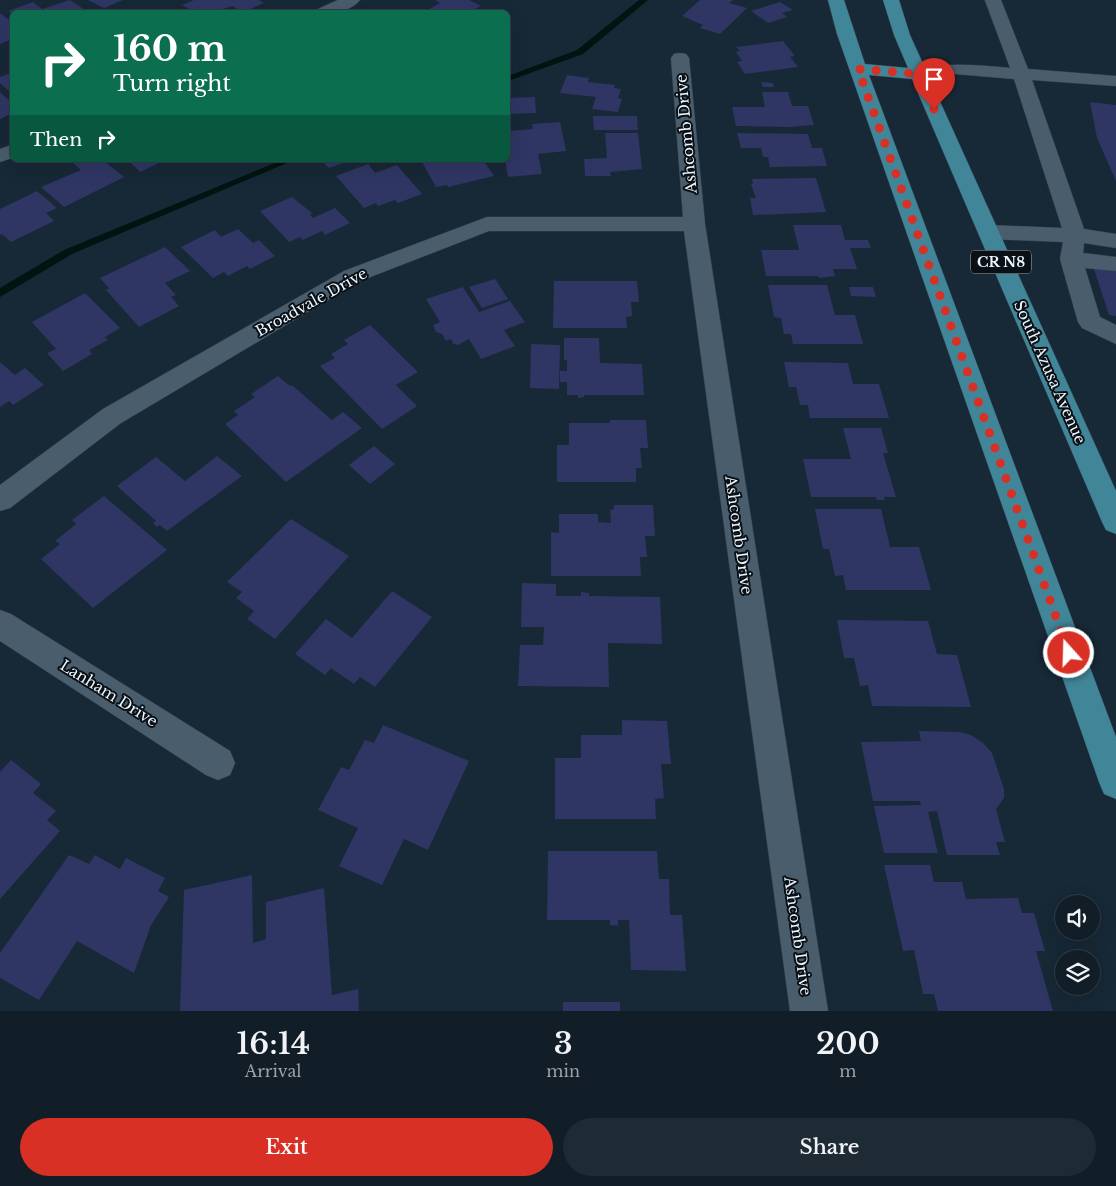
<!DOCTYPE html>
<style>
body{margin:0;font-family:"Libre Baskerville",serif;background:#1e2b34;color:#f1f3f6;height:100vh;display:flex;flex-direction:column;font-size:19px;white-space:nowrap}
*{box-sizing:border-box;margin:0}
p{font-size:16px;color:#9ca2a8}
.icon{flex:none;width:28px;height:28px;fill:none;stroke:currentColor;stroke-width:2;stroke-linecap:round;stroke-linejoin:round}
.map{position:relative;height:1011px;overflow:hidden}
.side{display:flex;flex-direction:column;background:#111e28;flex:1}
.side>*{flex:none}
.guide{position:absolute;left:10px;top:10px;width:500px;height:152px;border-radius:8px;box-shadow:0 5px 20px #0002,0 0 0 1px #303c45;background:#0b6e4f;color:#fff;overflow:hidden}
.controls{position:absolute;left:1055px;top:895px;display:grid;gap:10px}
.controls a{display:grid;place-items:center;width:45px;height:45px;border-radius:50%;background:#111e28;box-shadow:0 5px 20px #0002,0 0 0 1px #303c45;font-size:25px}
.pin{position:absolute;display:grid;place-items:center;width:42px;height:42px;color:#fff;margin:-51px -21px;border-radius:50% 50% 50% 0;rotate:-45deg;box-shadow:0 0 5px #0007}
.pin .icon{rotate:45deg}
.me{position:absolute;width:55px;margin:-28px;rotate:340deg;stroke-linejoin:round;filter:drop-shadow(0 0 4px #0008)}
.turn{display:flex;align-items:center;gap:18px;height:105px;padding:0 20px;font-size:22px}
.turn .icon{width:65px;height:65px;stroke-width:2.5}
.turn b{display:block;font-size:35px;line-height:42px}
.then{display:flex;align-items:center;height:48px;padding:0 20px;background:#0003;gap:10px;font-size:19px}
.eta{display:flex;justify-content:space-evenly;align-items:center;height:85px;text-align:center}
.eta b{font-size:30px;font-weight:600;line-height:35px}
.cta{display:flex;gap:10px;margin-top:auto;padding:10px 20px}
.cta a{flex:1;height:58px;border-radius:30px;background:#d93025;color:#fff;font-size:20px;font-weight:600;line-height:58px;text-align:center}
.cta a+a{background:#1e2b34;color:#f1f3f6}
.map>svg:first-child{display:block}
.lines{fill:none;stroke-linecap:round;stroke-linejoin:round}
.stream{fill:#001411;fill-rule:evenodd}
.building{fill:#2f3663}
.minor-casing{stroke:#36434e;stroke-width:1}
.major-casing{stroke:#36434e;stroke-width:1}
.minor{fill:#495d6d;fill-rule:evenodd}
.major{fill:#408698;fill-rule:evenodd}
.route{stroke:#d93025;stroke-width:9;stroke-dasharray:0 16.2}
.labels{text-anchor:middle;dominant-baseline:central;stroke-width:4;stroke-linejoin:round;paint-order:stroke}
.shield{fill:#091016;stroke:#a9b1b8;stroke-width:1}
.shield-label{font-size:14px;font-weight:bold;fill:#edf6fe}
.street-label{font-size:15px;fill:#edf6fe;stroke:#091016}
</style>
<div class="map">
<svg width="1116" height="1011" viewBox="0 0 1116 1011">
<rect width="100%" height="100%" fill="#172836"/>
<g class="lines">
<!-- stream -->
<g class="stream">
<polygon points="639,0 648,0 583,54 508,81 508,76 577,50"/>
<polygon points="282,160 294,160 72,254 0,297 0,288 64,250"/>
</g>
</g>
<!-- building -->
<g class="building">
<polygon points="70,0 88,12 12,12 12,14 8,11 33,2 42,9"/>
<polygon points="88,0 123,0 104,8"/>
<polygon points="194,0 259,0 264,3 243,12 232,6 215,12 194,12 182,5"/>
<polygon points="435,0 469,0 481,6 473,10 479,12 424,12 440,3"/>
<polygon points="700,0 733,0 729,3 747,8 720,34 700,28 703,25 682,16"/>
<polygon points="780,2 793,10 782,13 787,17 768,23 751,11"/>
<polygon points="0,13 12,22 11,24 12,25 12,39 0,44"/>
<polygon points="783,41 795,56 790,57 798,67 745,74 737,62 742,61 736,52 740,51 736,47"/>
<polygon points="12,72 12,94 0,83 0,77"/>
<polygon points="567,75 589,78 588,82 615,85 614,88 621,89 618,98 622,99 618,112 592,109 596,97 560,93"/>
<polygon points="761,82 773,83 774,87 763,87"/>
<polygon points="0,92 12,103 12,113 0,119"/>
<polygon points="762,92 788,92 792,106 808,106 814,125 787,127 736,126 732,107 765,107"/>
<polygon points="535,97 536,113 508,114 508,98"/>
<polygon points="1090,102 1116,105 1116,181 1097,138"/>
<polygon points="593,116 637,116 638,130 594,130"/>
<polygon points="560,122 566,151 538,154 542,174 508,177 505,160 508,160 508,131 533,129 532,124"/>
<polygon points="605,133 638,133 642,169 610,172 611,176 585,176 584,159 607,158"/>
<polygon points="737,133 808,134 812,148 822,148 827,166 770,167 768,157 763,157 761,148 741,148"/>
<polygon points="70,160 110,160 105,162 124,177 64,207 41,187 81,170"/>
<polygon points="128,160 165,160 140,172"/>
<polygon points="329,160 351,160 329,168 323,162"/>
<polygon points="421,160 483,160 494,176 448,187 447,185 436,187"/>
<polygon points="368,164 375,173 397,165 422,194 398,203 395,200 378,206 376,203 364,208 336,176"/>
<polygon points="816,178 826,212 753,215 750,198 756,198 751,184 753,184 752,179"/>
<polygon points="37,191 57,208 46,213 54,221 11,242 2,234 0,235 0,209"/>
<polygon points="292,197 312,213 310,215 313,218 335,208 350,223 325,235 322,231 303,240 300,237 289,242 260,211"/>
<polygon points="793,225 841,225 845,240 868,240 871,248 850,248 857,269 833,269 835,276 819,278 818,276 766,276 761,250 799,250"/>
<polygon points="238,229 253,243 259,240 275,256 250,269 247,266 228,276 224,272 213,278 181,247 215,230 221,237"/>
<polygon points="165,247 190,271 165,283 176,295 171,297 179,306 139,327 106,290 109,288 100,278"/>
<polygon points="1092,263 1116,265 1116,316 1109,315"/>
<polygon points="495,279 508,299 482,308 469,287"/>
<polygon points="554,281 637,281 639,302 631,302 632,316 626,317 627,328 553,328"/>
<polygon points="768,285 827,285 835,315 855,315 863,344 793,344 791,334 784,334 781,318 774,317"/>
<polygon points="463,287 479,312 510,301 525,322 504,330 515,346 481,359 469,339 458,345 453,344 451,339 446,341 442,334 436,332 433,325 440,322 426,299"/>
<polygon points="849,287 873,287 876,297 851,296"/>
<polygon points="85,293 120,328 105,337 108,340 89,350 92,354 63,371 47,353 56,349 32,322"/>
<polygon points="370,325 418,372 396,385 417,406 382,429 320,366 335,358 331,354 348,344 344,340"/>
<polygon points="564,338 599,338 600,363 642,364 644,395 584,395 584,397 578,398 578,395 567,395 567,382 560,382 560,371 567,371 567,360 564,360"/>
<polygon points="531,344 560,345 559,389 530,388"/>
<polygon points="0,362 15,375 25,368 44,385 13,405 9,401 0,407"/>
<polygon points="784,362 848,363 853,384 879,384 889,418 810,418 808,405 800,405 796,387 789,387"/>
<polygon points="278,376 290,386 292,385 332,420 343,412 362,428 286,482 225,424 238,415 234,411 255,397 251,394"/>
<polygon points="610,420 646,420 648,448 640,448 642,468 636,468 636,482 557,482 557,445 569,445 569,423 610,423"/>
<polygon points="843,428 881,428 888,453 883,453 896,497 884,497 885,500 877,500 876,497 811,497 803,459 851,459"/>
<polygon points="374,446 395,464 370,484 349,465"/>
<polygon points="217,456 242,476 167,531 160,525 157,527 153,523 156,521 117,486 156,457 185,481"/>
<polygon points="104,496 167,550 93,608 41,559 60,544 55,541 76,524 72,520"/>
<polygon points="614,505 653,505 655,536 645,536 647,557 640,557 641,576 551,576 551,532 559,533 559,514 598,514 598,522 611,523 610,510 613,510"/>
<polygon points="815,509 881,509 890,547 919,547 931,590 846,590 843,575 835,576 829,549 823,549"/>
<polygon points="291,519 349,556 275,639 247,619 254,611 236,598 242,592 227,582"/>
<polygon points="522,583 556,584 556,596 581,596 581,592 589,593 589,596 660,597 662,644 608,643 609,687 518,686 520,645 543,645 544,627 521,627"/>
<polygon points="392,591 432,617 375,687 360,677 354,684 331,668 325,675 295,654 326,619 352,638"/>
<polygon points="837,620 928,621 937,654 957,655 971,707 872,706 868,685 860,686 854,658 844,658"/>
<polygon points="622,720 667,721 671,764 661,764 664,798 655,799 656,819 555,819 555,758 581,758 581,735 622,735"/>
<polygon points="383,725 469,761 428,850 404,839 382,885 339,866 358,828 318,810 341,767 349,770 365,740 374,743"/>
<polygon points="919,731 959,732 971,735 983,743 992,753 1004,789 1004,798 996,809 1005,842 996,842 1000,855 947,855 937,811 928,812 938,853 884,853 874,806 921,805 920,801 873,801 861,742 921,741"/>
<polygon points="11,760 41,784 33,793 56,811 47,820 60,831 0,899 0,772"/>
<polygon points="548,851 657,851 659,879 669,879 670,915 682,915 686,971 631,970 629,920 618,920 618,926 610,925 610,920 547,920"/>
<polygon points="69,855 89,864 95,855 120,869 126,858 165,878 158,891 169,897 151,925 134,973 77,941 39,1000 0,978 0,953"/>
<polygon points="884,865 930,865 934,882 962,882 966,899 1018,898 1022,913 1034,913 1045,951 1036,951 1053,1011 938,1011 934,994 923,994 914,950 903,951"/>
<polygon points="252,875 253,943 266,939 266,902 324,888 332,995 358,989 359,1011 180,1011 184,890"/>
<rect x="563" y="1002" width="57" height="9"/>
</g>
<g class="lines">
<!-- minor casing -->
<g class="minor-casing">
<g id="minor">
<path d="M 338,0 L 360,0 C 351,12 329,14 316,12 L 318,9 Z"/>
<path d="M 985,0 L 1001,0 L 1028,69 L 1116,76 L 1116,86 L 1032,80 L 1084,229 L 1116,234 L 1116,248 L 1084,243 L 1083,253 L 1116,257 L 1116,271 L 1085,268 L 1100,317 L 1116,325 L 1116,344 L 1082,328 L 1078,322 L 1060,259 L 1063,242 L 989,239 L 981,237 L 978,232 L 981,227 L 989,225 L 1062,228 L 1014,79 L 955,74 L 919,79 L 913,78 L 910,74 L 913,70 C 945,62 977,65 1010,68 Z"/>
<polygon points="680,53 686,54 689,58 705,224 828,1011 790,1011 684,231 489,231 360,281 121,423 10,508 0,511 0,485 103,409 344,271 487,217 683,217 671,58 674,54"/>
<polygon points="12,145 12,158 0,162 0,149"/>
<polygon points="0,610 11,614 230,751 235,763 230,775 218,780 206,775 0,641"/>
</g>
</g>
<!-- major casing -->
<g class="major-casing">
<polygon id="major" points="828,0 844,0 865,64 908,68 894,35 883,0 899,0 910,35 1116,491 1116,534 1106,530 1102,522 912,79 869,75 1116,737 1116,799 1104,794 1099,782 837,34"/>
</g>
<!-- minor -->
<use href="#minor" class="minor"/>
<!-- major -->
<use href="#major" class="major"/>
</g>
<g class="lines">
<!-- route -->
<polyline class="route" points="934,109 919,74 858,69 1069,653"/>
</g>
<g class="labels">
<!-- shield labels -->
<rect class="shield" x="971" y="250.5" width="60" height="23" rx="4"/>
<g class="shield-label">
<text x="1001" y="262">CR N8</text>
</g>
<!-- street labels -->
<g class="street-label">
<text transform="translate(686 134) rotate(-95)">Ashcomb Drive</text>
<text transform="translate(311 302) rotate(-29)">Broadvale Drive</text>
<text transform="translate(1050 372) rotate(66)">South Azusa Avenue</text>
<text transform="translate(739 535) rotate(82)">Ashcomb Drive</text>
<text transform="translate(109 693) rotate(32)">Lanham Drive</text>
<text transform="translate(798 936) rotate(82)">Ashcomb Drive</text>
</g>
</g>
</svg>
<div class="controls">
<a><svg class="icon" aria-label="sound" viewBox="0 0 24 24"><path d="M4 9h4l5-4v14l-5-4H4zM17 9q2 3 0 6"/></svg></a>
<a><svg class="icon" aria-label="layers" viewBox="0 0 24 24"><path d="M12 4l9 5-9 5-9-5zM3 14l9 5 9-5"/></svg></a>
</div>
<div class="pin" style="left:934px;top:109px;background:#d93025"><svg class="icon" aria-label="arrive" viewBox="0 0 24 24"><path d="M6 21V4h12l-3 4 3 4H6"/></svg></div>
<svg class="me" style="left:1069px;top:653px" viewBox="-20 -20 40 40"><circle r="17" fill="#d93025" stroke="#fff" stroke-width="3"/><path d="M0-11L8 9 0 5-8 9z" fill="#fff"/></svg>
<div class="guide">
<div class="turn"><svg class="icon" aria-label="right" viewBox="0 0 24 24"><path d="M7 20v-9h11M14 6l5 5-5 5"/></svg><div><b>160 m</b>Turn right</div></div>
<div class="then">Then<svg class="icon" aria-label="right" viewBox="0 0 24 24"><path d="M7 20v-9h11M14 6l5 5-5 5"/></svg></div>
</div>
</div>
<section class="side">
<div class="eta">
<div><b>16:14</b><p>Arrival</p></div>
<div><b>3</b><p>min</p></div>
<div><b>200</b><p>m</p></div>
</div>
<div class="cta"><a>Exit</a><a>Share</a></div>
</section>
